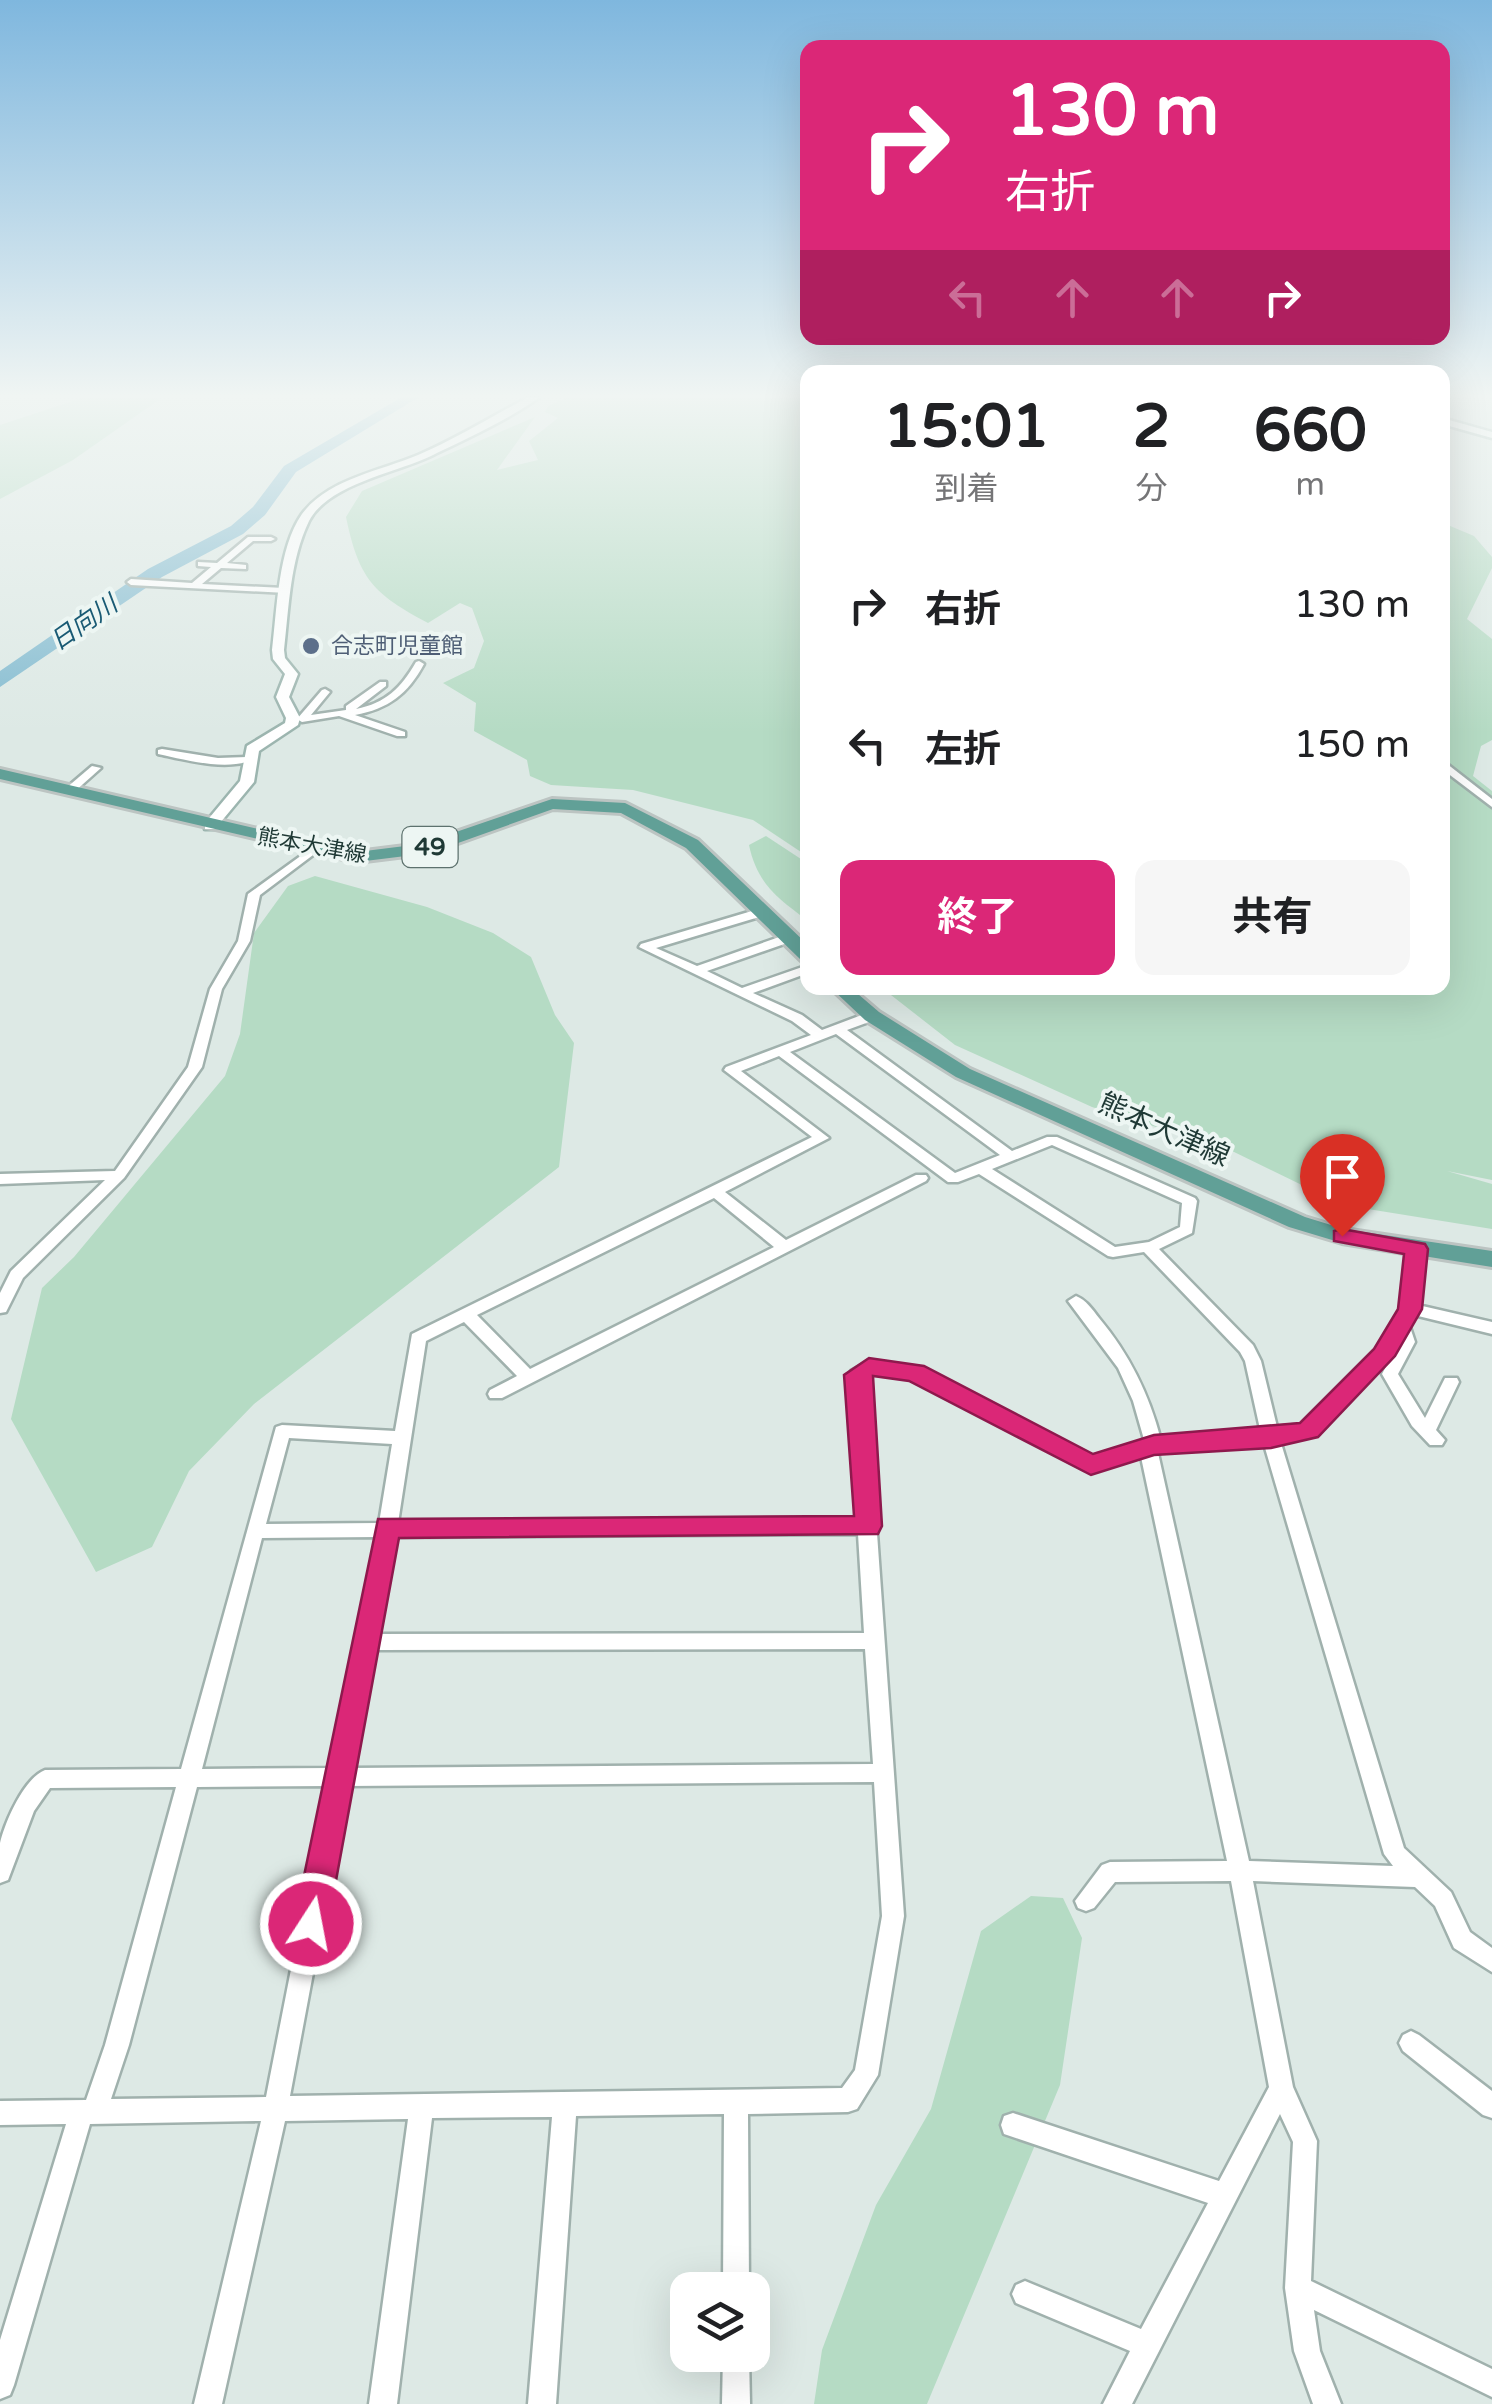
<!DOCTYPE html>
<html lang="ja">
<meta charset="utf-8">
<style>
body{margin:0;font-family:"Varela Round","Noto Sans JP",sans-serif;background:#f6f6f6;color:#202124;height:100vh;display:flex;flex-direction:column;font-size:38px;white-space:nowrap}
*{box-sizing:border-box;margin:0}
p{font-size:32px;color:#757577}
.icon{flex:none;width:55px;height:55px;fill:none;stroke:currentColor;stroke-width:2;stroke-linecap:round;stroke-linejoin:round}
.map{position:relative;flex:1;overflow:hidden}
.drawer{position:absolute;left:800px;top:365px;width:650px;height:630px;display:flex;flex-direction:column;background:#fff;border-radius:20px;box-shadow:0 10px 40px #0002}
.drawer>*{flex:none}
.top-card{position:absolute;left:800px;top:40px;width:650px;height:305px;border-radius:20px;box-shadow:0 10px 40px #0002;background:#db2777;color:#fff;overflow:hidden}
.tools{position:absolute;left:670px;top:2272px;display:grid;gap:20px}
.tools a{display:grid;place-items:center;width:100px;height:100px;border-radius:20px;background:#fff;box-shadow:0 10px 40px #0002;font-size:50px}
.pin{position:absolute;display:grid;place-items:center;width:85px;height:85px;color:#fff;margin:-102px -42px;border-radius:50% 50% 50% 0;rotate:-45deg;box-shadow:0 0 10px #0007}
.pin .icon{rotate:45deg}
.me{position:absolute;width:110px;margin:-55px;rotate:11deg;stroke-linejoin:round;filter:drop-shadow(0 0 8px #0008)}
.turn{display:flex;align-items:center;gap:35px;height:210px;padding:0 40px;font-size:45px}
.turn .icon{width:130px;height:130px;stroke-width:2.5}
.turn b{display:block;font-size:70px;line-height:85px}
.lanes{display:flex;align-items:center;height:95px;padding:0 40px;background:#0003;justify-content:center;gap:50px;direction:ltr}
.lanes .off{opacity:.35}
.eta{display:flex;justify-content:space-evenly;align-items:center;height:170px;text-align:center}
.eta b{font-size:60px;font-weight:700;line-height:70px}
.button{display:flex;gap:20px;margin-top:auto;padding:20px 40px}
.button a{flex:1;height:115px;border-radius:20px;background:#db2777;color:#fff;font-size:40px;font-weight:700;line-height:115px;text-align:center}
.button a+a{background:#f6f6f6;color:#202124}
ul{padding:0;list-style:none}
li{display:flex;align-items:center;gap:30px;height:140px;padding:0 40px}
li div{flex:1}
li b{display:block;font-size:38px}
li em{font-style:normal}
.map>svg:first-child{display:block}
.green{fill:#b5dbc4}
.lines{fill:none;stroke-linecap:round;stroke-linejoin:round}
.river{fill:#83bbd0;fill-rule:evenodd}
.street-casing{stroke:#a0b1ad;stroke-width:5}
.secondary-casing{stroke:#9cb5af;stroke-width:5}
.primary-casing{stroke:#bcc4c2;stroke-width:6}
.street{fill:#fff;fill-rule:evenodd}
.secondary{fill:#fff;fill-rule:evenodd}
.primary{fill:#61a097;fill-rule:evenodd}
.route{fill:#db2777;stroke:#8e194d;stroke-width:2.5}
.service-dot{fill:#5c6f8a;stroke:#edf6f3;stroke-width:4}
.labels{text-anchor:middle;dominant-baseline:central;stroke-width:8;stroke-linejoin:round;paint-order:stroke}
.far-service-label{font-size:22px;fill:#4e5e75;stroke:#edf6f3;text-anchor:start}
.far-street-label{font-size:22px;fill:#1f3935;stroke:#edf6f3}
.far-water-label{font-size:25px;font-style:italic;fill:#195a74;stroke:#edf6f3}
.shield{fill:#edf6f3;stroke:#5d726e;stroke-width:2.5}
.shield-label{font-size:25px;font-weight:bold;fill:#1f3935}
.street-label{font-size:28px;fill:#1f3935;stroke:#edf6f3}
</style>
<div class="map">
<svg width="1492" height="2404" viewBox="0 0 1492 2404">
<rect width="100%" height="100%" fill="#dde9e5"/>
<!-- green -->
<g class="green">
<polygon points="85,397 163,397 73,460 0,499 0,425"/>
<path d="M 568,397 L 807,397 L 807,856 L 753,820 L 633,790 L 551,785 L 530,776 L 527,760 L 474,731 L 476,703 L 443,683 L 474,668 L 484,641 L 472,608 L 460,603 L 428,623 C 374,594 359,580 346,517 L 362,491 L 535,417 L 497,470 L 538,460 L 529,441 L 558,418 L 545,412 L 548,406 Z"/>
<polygon points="1443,523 1474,536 1492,557 1492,568 1467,619 1492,639 1492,740 1481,746 1473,776 1492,791 1492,1180 1447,1171 1492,1184 1492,1229 1343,1205 1230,1150 1092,1107 955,1045 882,988 1442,988"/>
<path d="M 766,836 L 807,863 L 807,920 C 777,898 757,883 749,845 Z"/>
<polygon points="315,876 427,907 493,933 531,957 555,1015 574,1043 559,1167 254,1404 189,1471 152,1547 96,1572 11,1419 42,1288 74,1257 225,1076 240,1034 254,933 288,886"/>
<polygon points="1031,1896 1063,1898 1082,1938 1060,2085 927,2404 814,2404 822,2350 876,2205 931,2109 981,1931"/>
</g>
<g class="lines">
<!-- river -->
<polygon class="river" points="402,397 419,397 296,472 265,515 243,534 162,577 0,687 0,671 148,569 231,526 253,507 284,466"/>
<!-- street casing -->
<g class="street-casing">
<g id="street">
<polygon points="248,537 271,537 275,539 271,541 253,541 227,563 246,565 246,569 221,568 202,584 284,588 288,591 287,593 131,585 127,582 131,579 192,583 211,567 198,566 198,562 217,563"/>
<path d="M 419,661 L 424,664 C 408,694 388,709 355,715 L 405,732 L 405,736 L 397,736 L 339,716 L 302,722 L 297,719 L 322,690 L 325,689 L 330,692 L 311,715 L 346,710 L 346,706 L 380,682 L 386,682 L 386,686 L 356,709 C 386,703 401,688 416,662 Z"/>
<path d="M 162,749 L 218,758 L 247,757 L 252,760 C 226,771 186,760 158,754 L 158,750 Z"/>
<polygon points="1442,760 1492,799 1492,807 1442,769"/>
<polygon points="92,766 101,768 73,793 65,793 65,789"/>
<polygon points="313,847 317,848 317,852 260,895 250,941 222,989 202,1067 124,1178 23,1278 6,1312 0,1313 0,1293 11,1271 105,1180 0,1184 0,1174 115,1171 188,1067 210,989 238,941 248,894"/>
<path d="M 762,908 L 768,912 L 766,915 L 656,948 L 697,966 L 785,935 L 793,935 L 793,941 L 707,971 L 742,988 L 808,965 L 808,973 L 753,993 L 802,1015 L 822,1030 L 867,1013 L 877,1013 L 879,1016 L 877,1019 L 847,1030 L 1012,1151 L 1047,1137 L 1057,1137 L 1195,1198 L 1197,1201 L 1192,1233 L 1159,1249 L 1253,1345 L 1261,1361 L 1277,1427 L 1304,1424 L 1376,1352 L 1402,1309 L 1411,1245 L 1421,1245 L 1424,1249 L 1418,1305 L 1492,1322 L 1492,1334 L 1414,1315 L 1409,1324 L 1415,1342 L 1398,1374 L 1425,1418 L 1445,1378 L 1457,1378 L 1459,1382 L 1436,1430 L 1445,1440 L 1442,1445 L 1430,1445 L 1412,1426 L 1382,1374 L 1399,1342 L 1388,1360 L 1315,1434 L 1280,1440 L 1404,1848 L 1451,1892 L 1470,1932 L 1492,1948 L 1492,1972 L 1454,1948 L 1435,1906 L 1415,1887 L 1253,1881 L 1293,2087 L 1317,2141 L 1311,2281 L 1492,2369 L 1492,2397 L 1314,2310 L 1320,2351 L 1341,2404 L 1313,2404 L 1294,2351 L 1285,2288 L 1293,2142 L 1280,2114 L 1132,2404 L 1103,2404 L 1130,2351 L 1016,2303 L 1012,2294 L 1016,2285 L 1025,2281 L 1141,2329 L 1208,2203 L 1004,2134 L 1001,2125 L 1004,2116 L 1013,2113 L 1219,2181 L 1269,2087 L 1231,1881 L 1115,1882 L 1094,1908 L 1086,1911 L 1078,1908 L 1075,1901 L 1102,1865 L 1110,1862 L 1227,1861 L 1141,1457 L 1091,1472 L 1085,1470 L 911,1378 L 872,1373 L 866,1377 L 904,1916 L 878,2075 L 857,2109 L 848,2112 L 748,2114 L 749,2290 L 723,2290 L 724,2114 L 576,2116 L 556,2404 L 528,2404 L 552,2117 L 432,2118 L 397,2404 L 369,2404 L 408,2119 L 285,2121 L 222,2404 L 194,2404 L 261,2121 L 90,2124 L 14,2385 L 10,2395 L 0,2399 L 0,2340 L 66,2124 L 0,2125 L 0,2101 L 86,2100 L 105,2045 L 176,1787 L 50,1788 L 34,1811 L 8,1880 L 0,1883 C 0,1870 0,1855 0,1843 C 5,1822 24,1778 45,1770 L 181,1769 L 276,1427 L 282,1425 L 395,1431 L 412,1334 L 812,1137 L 724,1070 L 726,1067 L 811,1035 L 792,1021 L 639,947 L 641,944 ZM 836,1034 L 1000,1155 L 955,1173 L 790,1052 ZM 779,1056 L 948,1182 L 958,1182 L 979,1174 L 1108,1256 L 1113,1257 L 1144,1252 L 1240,1352 L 1245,1361 L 1260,1429 L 1161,1440 C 1149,1394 1130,1355 1099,1318 C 1092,1309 1086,1300 1076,1296 L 1068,1301 L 1118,1368 L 1133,1401 L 1145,1443 L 1093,1458 L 921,1369 L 869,1361 L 851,1371 L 849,1375 L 858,1520 L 398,1523 L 426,1341 L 464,1322 L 517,1376 L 490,1390 L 488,1394 L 490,1398 L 502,1398 L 926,1181 L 928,1178 L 926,1175 L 916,1175 L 786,1240 L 725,1192 L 829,1138 L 741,1071 ZM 1052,1145 L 1182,1203 L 1180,1227 L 1149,1242 L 1115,1247 L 992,1169 ZM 714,1198 L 774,1247 L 530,1369 L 477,1315 ZM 289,1438 L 392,1444 L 379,1523 L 266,1524 ZM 1263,1441 L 1384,1854 L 1393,1866 L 1249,1861 L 1158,1453 ZM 858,1534 L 864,1633 L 377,1634 L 395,1537 ZM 377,1537 L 331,1768 L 202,1769 L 262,1538 ZM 865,1649 L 873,1764 L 352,1768 L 374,1650 ZM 874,1782 L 882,1916 L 855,2070 L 842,2088 L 290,2096 L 348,1786 ZM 327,1786 L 266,2097 L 111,2099 L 129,2045 L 197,1787 Z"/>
<polygon points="1411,2031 1419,2035 1492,2091 1492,2118 1483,2115 1403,2051 1399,2043 1403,2035"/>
<polygon points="723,2355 749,2355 750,2404 722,2404"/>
</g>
</g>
<!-- secondary casing -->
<g class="secondary-casing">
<g id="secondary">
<path d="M 529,397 L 540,397 C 508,420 466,439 431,456 C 396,473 328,484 309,521 C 290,560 289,607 284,650 L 285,658 L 298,674 L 289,697 L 300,718 L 298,725 L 259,751 L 254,782 L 215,829 L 205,829 L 205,823 L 240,781 L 247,746 L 285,723 L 286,718 L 276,697 L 285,674 L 273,659 L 272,650 C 277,610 278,548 302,514 C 328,479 380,471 418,455 C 456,439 492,416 529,397 Z"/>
<polygon points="1442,418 1492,432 1492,438 1442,424"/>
</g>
</g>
<!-- primary casing -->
<g class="primary-casing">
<g id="primary">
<polygon points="0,769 357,852 421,844 552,799 625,803 698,840 808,945 808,962 801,960 686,848 621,813 553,809 430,853 357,862 0,779"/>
<polygon points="831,988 851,988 879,1012 970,1069 1305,1217 1344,1229 1492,1251 1492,1267 1342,1243 1289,1227 956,1077 865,1020"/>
</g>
</g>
<!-- street -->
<use href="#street" class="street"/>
<!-- secondary -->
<use href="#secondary" class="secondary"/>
<!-- primary -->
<use href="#primary" class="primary"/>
</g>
<!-- sky -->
<linearGradient id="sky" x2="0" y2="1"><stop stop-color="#7fb7de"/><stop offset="0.54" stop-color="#f0f5f3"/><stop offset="1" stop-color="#f0f5f3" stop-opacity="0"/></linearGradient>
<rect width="1492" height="733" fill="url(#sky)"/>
<!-- route -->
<polygon class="route" points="1342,1229 1425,1244 1428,1249 1422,1309 1395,1356 1318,1437 1271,1448 1154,1455 1091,1475 909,1381 873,1376 882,1526 878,1534 399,1538 328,1924 323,1935 311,1940 299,1935 294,1924 378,1519 854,1516 844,1375 869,1358 924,1366 1093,1454 1154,1435 1300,1423 1374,1349 1398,1309 1404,1254 1334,1241 1334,1231"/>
<!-- markers -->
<circle class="service-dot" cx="311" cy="646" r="10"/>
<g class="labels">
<!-- far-service labels -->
<g class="far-service-label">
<text x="331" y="646">合志町児童館</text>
</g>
<!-- far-street labels -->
<g class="far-street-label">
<text transform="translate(312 846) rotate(10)">熊本大津線</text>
</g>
<!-- far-water labels -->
<g class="far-water-label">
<text transform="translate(84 623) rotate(-35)">日向川</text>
</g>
<!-- shield labels -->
<rect class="shield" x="402.5" y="827" width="55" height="40" rx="8"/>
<g class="shield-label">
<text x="430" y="847">49</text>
</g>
<!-- street labels -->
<g class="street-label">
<text transform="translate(1164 1130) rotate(24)">熊本大津線</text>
</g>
</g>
</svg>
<div class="tools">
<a><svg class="icon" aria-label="layers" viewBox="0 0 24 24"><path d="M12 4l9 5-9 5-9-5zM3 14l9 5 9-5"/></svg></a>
</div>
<div class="pin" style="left:1342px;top:1236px;background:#d93025"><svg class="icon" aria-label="arrive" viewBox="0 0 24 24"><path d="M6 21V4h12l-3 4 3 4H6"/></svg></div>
<svg class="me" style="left:311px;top:1924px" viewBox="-20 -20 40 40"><circle r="17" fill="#db2777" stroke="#fff" stroke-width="3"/><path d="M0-11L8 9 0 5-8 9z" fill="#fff"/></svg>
<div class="top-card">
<div class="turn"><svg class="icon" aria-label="right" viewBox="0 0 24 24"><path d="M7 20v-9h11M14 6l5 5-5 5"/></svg><div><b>130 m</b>右折</div></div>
<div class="lanes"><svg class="icon off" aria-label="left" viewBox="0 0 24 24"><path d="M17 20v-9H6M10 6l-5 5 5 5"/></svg><svg class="icon off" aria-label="ahead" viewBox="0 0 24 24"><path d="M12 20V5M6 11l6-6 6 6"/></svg><svg class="icon off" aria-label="ahead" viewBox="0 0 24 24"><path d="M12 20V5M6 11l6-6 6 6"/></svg><svg class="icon" aria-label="right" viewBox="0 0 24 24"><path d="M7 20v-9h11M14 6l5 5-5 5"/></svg></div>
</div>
<section class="drawer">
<div class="eta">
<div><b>15:01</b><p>到着</p></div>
<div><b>2</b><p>分</p></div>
<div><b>660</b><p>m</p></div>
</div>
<ul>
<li><svg class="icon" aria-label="right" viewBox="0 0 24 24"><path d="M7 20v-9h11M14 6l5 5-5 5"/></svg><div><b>右折</b></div><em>130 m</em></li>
<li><svg class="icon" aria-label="left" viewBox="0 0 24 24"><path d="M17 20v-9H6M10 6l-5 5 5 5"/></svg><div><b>左折</b></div><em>150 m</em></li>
</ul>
<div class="button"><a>終了</a><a>共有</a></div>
</section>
</div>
